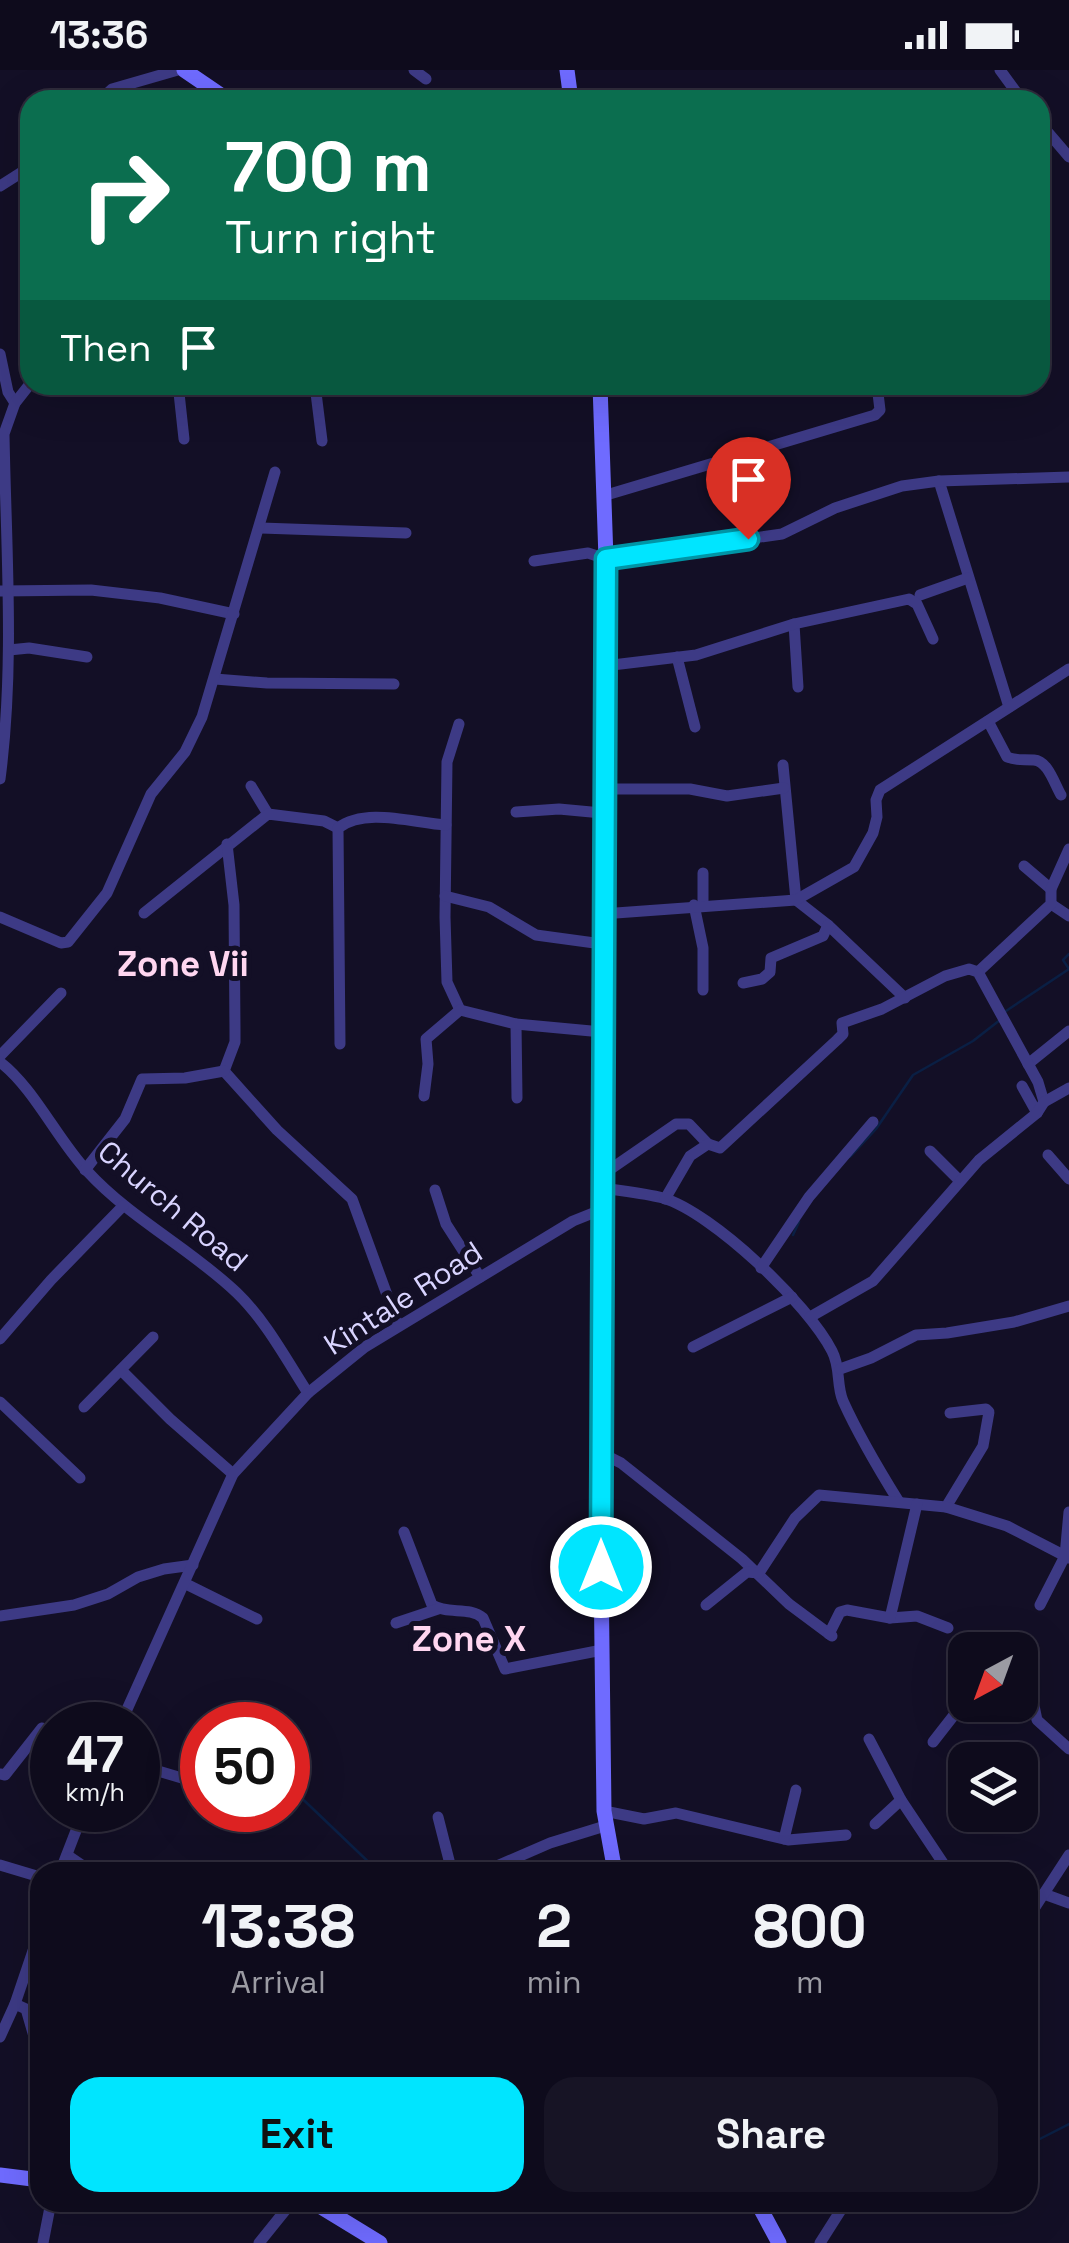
<!DOCTYPE html>
<style>
body{margin:0;font-family:"Space Grotesk",sans-serif;background:#171425;color:#f1f3f6;height:100vh;display:flex;flex-direction:column;font-size:38px;white-space:nowrap}
*{box-sizing:border-box;margin:0}
p{font-size:32px;color:#9b9ba3}
.icon{flex:none;width:55px;height:55px;fill:none;stroke:currentColor;stroke-width:2;stroke-linecap:round;stroke-linejoin:round}
.map{position:relative;flex:1;overflow:hidden}
.details{position:absolute;left:30px;top:1792px;width:1008px;height:350px;display:flex;flex-direction:column;background:#0e0b1c;border-radius:30px;box-shadow:0 10px 40px #0002,0 0 0 2px #2e2b3b}
.details>*{flex:none}
.banner{position:absolute;left:20px;top:20px;width:1030px;height:305px;border-radius:30px;box-shadow:0 10px 40px #0002,0 0 0 2px #2e2b3b;background:#0b6e4f;color:#fff;overflow:hidden}
.needle{width:65px;rotate:221deg}
.buttons{position:absolute;left:948px;top:1562px;display:grid;gap:20px}
.buttons a{display:grid;place-items:center;width:90px;height:90px;border-radius:20px;background:#0e0b1c;box-shadow:0 10px 40px #0002,0 0 0 2px #2e2b3b;font-size:50px}
.speed{position:absolute;left:30px;top:1632px;display:flex;gap:20px;font-size:50px;font-weight:700;text-align:center}
.speed>*{display:grid;place-content:center;width:130px;height:130px;border-radius:50%;background:#0e0b1c;box-shadow:0 10px 40px #0002,0 0 0 2px #2e2b3b;line-height:1}
.speed small{font-size:25px;font-weight:400}
.speed .limit{border:15px solid #d22;background:#fff;color:#111}
.pin{position:absolute;display:grid;place-items:center;width:85px;height:85px;color:#fff;margin:-102px -42px;border-radius:50% 50% 50% 0;rotate:-45deg;box-shadow:0 0 10px #0007}
.pin .icon{rotate:45deg}
.me{position:absolute;width:110px;margin:-55px;rotate:0deg;stroke-linejoin:round;filter:drop-shadow(0 0 8px #0008)}
.turn{display:flex;align-items:center;gap:35px;height:210px;padding:0 40px;font-size:45px}
.turn .icon{width:130px;height:130px;stroke-width:2.5}
.turn b{display:block;font-size:70px;line-height:85px}
.then{display:flex;align-items:center;height:95px;padding:0 40px;background:#0003;gap:20px;font-size:38px}
.eta{display:flex;justify-content:space-evenly;align-items:center;height:170px;text-align:center}
.eta b{font-size:60px;font-weight:800;line-height:70px}
.primary-button{display:flex;gap:20px;margin-top:auto;padding:20px 40px}
.primary-button a{flex:1;height:115px;border-radius:30px;background:#00e5ff;color:#111;font-size:40px;font-weight:800;line-height:115px;text-align:center}
.primary-button a+a{background:#171425;color:#f1f3f6}
.status{display:flex;justify-content:space-between;align-items:center;height:70px;padding:0 50px;background:#0e0b1c;direction:ltr}
.status svg{height:28px;fill:currentColor}
.map>svg:first-child{display:block}
.lines{fill:none;stroke-linecap:round;stroke-linejoin:round}
.stream{stroke:#0a1f44;stroke-width:2.5}
.street{stroke:#3d3a85;stroke-width:11}
.secondary{stroke:#6f6bff;stroke-width:15}
.route-casing{stroke:#0095a6;stroke-width:25}
.route{stroke:#00e5ff;stroke-width:18}
.labels{text-anchor:middle;dominant-baseline:central;stroke-width:10;stroke-linejoin:round;paint-order:stroke}
.street-label{font-size:30px;fill:#d9d4ff;stroke:#130f26}
.quarter-label{font-size:35px;font-weight:bold;fill:#ffd6f0;stroke:#130f26}
</style>
<div class="status"><b>13:36</b><svg viewBox="0 0 49 12"><path d="M0 12V9h3v3zM5 12V6h3v6zM10 12V3h3v9zM15 12V0h3v12zM26 1h20v11H26zM47 4h2v5h-2z"/></svg></div>
<div class="map">
<svg width="1069" height="2173" viewBox="0 0 1069 2173">
<rect width="100%" height="100%" fill="#130f26"/>
<g class="lines">
<!-- stream -->
<g class="stream">
<polyline points="1003,943 1069,899 1063,890 1069,884"/>
<polyline points="850,1087 876,1059 913,1005 973,971 1000,950"/>
<polyline points="793,1165 799,1152"/>
<polyline points="288,1715 379,1802"/>
<polyline points="1028,2075 1069,2054"/>
</g>
<!-- street -->
<g class="street">
<polyline points="414,0 426,9"/>
<polyline points="1000,0 1022,30"/>
<polyline points="100,30 112,19 178,0"/>
<polyline points="1040,53 1069,87"/>
<polyline points="0,116 30,97"/>
<polyline points="0,284 8,322 15,333"/>
<polyline points="123,315 174,318 179,323 184,369"/>
<polyline points="315,315 322,371"/>
<polyline points="939,411 1009,637"/>
<polyline points="603,426 875,345 880,340 877,315"/>
<polyline points="261,458 406,463"/>
<polyline points="534,491 588,483 606,489 782,464 835,438 902,416 939,411 1069,407"/>
<polyline points="1,521 91,520 160,528 234,544"/>
<polyline points="920,525 968,508"/>
<polyline points="794,554 798,617"/>
<polyline points="9,580 29,578 87,587"/>
<polyline points="677,587 695,657"/>
<polyline points="604,596 696,585 794,554 909,529 917,534 933,569"/>
<polyline points="215,609 267,613 394,614"/>
<path d="M 988,651 L 1007,687 C 1017,691 1023,689 1034,690 C 1048,691 1054,713 1061,725"/>
<polyline points="459,654 447,692 445,847 447,912 460,940"/>
<polyline points="783,695 796,830 828,855 905,928"/>
<path d="M 0,709 C 15,595 6,479 4,364 L 15,333 L 30,314"/>
<polyline points="251,716 268,744"/>
<polyline points="603,719 690,719 727,726 784,718"/>
<polyline points="516,742 559,739 602,743"/>
<polyline points="1024,796 1051,819"/>
<polyline points="445,826 489,837 536,865 602,874"/>
<polyline points="1051,834 1069,846"/>
<polyline points="694,835 703,878 703,920"/>
<polyline points="703,835 703,803"/>
<polyline points="144,843 268,744 324,751 338,758"/>
<polyline points="602,844 796,830 854,797 873,763 877,747 876,730 880,720 1069,599"/>
<polyline points="0,847 61,873 68,872 107,823 151,724 185,682 202,647 275,402"/>
<polyline points="978,902 1051,834 1051,819 1069,779"/>
<polyline points="743,913 762,909 770,902 771,888 823,866 828,855"/>
<polyline points="516,954 517,1028"/>
<path d="M 340,974 L 338,758 C 366,737 413,753 446,755"/>
<polyline points="0,986 61,923"/>
<path d="M 0,992 C 34,1018 57,1069 87,1101 C 131,1149 190,1178 237,1223 C 266,1251 286,1289 308,1323"/>
<polyline points="1028,994 1069,961"/>
<polyline points="224,1001 277,1060 352,1129 398,1255"/>
<polyline points="224,1001 235,972 235,960 234,835 227,774"/>
<polyline points="1022,1016 1037,1043"/>
<polyline points="424,1026 428,994 426,969 460,940 516,954 602,962"/>
<polyline points="930,1081 959,1110"/>
<polyline points="1048,1085 1069,1109"/>
<polyline points="85,1100 125,1049 142,1009 185,1008 224,1001"/>
<polyline points="602,1105 676,1054 689,1054 708,1074 720,1078 837,970 843,964 842,953 882,939 945,906 969,899 978,902 1038,1012 1044,1032"/>
<path d="M 603,1118 C 622,1121 644,1123 663,1128 C 713,1143 808,1234 832,1281 C 841,1298 836,1314 843,1331 C 857,1362 881,1403 899,1432"/>
<polyline points="435,1120 446,1154 480,1207"/>
<polyline points="665,1129 690,1086 708,1074"/>
<polyline points="761,1198 809,1127 873,1052"/>
<polyline points="810,1247 873,1211 979,1090 1037,1043 1044,1032 1069,1018"/>
<polyline points="0,1269 51,1210 123,1136"/>
<polyline points="693,1277 792,1227"/>
<polyline points="840,1299 871,1288 916,1265 947,1263 1014,1252 1069,1236"/>
<polyline points="121,1300 170,1349 233,1404"/>
<polyline points="0,1332 80,1408"/>
<polyline points="84,1337 153,1267"/>
<polyline points="601,1383 621,1393 742,1489 789,1534 832,1566"/>
<polyline points="946,1437 983,1376 989,1342 986,1339 950,1343"/>
<path d="M 404,1462 L 432,1535 C 448,1545 469,1536 483,1548 L 505,1599 L 602,1580"/>
<polyline points="186,1514 257,1549"/>
<polyline points="706,1535 747,1502 759,1503 795,1448 819,1425 946,1437 1007,1456 1069,1488"/>
<polyline points="1040,1535 1065,1486 1069,1442"/>
<polyline points="0,1546 74,1535 108,1524 138,1507 164,1499 193,1495"/>
<polyline points="890,1548 917,1546 948,1558"/>
<polyline points="396,1553 438,1539"/>
<polyline points="829,1564 840,1542 847,1540 890,1548 917,1434"/>
<polyline points="1020,1613 1031,1621 1037,1650 1069,1679"/>
<polyline points="120,1655 233,1404 308,1323 365,1277 573,1151 603,1139"/>
<polyline points="869,1669 901,1730 949,1802"/>
<polyline points="933,1672 965,1631"/>
<polyline points="138,1695 202,1714"/>
<polyline points="0,1704 5,1705 42,1658 52,1665"/>
<polyline points="604,1741 644,1749 676,1743 788,1770 846,1765"/>
<polyline points="438,1747 452,1802"/>
<polyline points="875,1754 901,1730"/>
<polyline points="784,1769 796,1720"/>
<polyline points="67,1785 92,1802"/>
<polyline points="0,1795 40,1807"/>
<polyline points="60,1802 84,1740"/>
<polyline points="483,1802 550,1773 605,1756"/>
<polyline points="1044,1824 1069,1833"/>
<polyline points="1028,1848 1069,1785"/>
<polyline points="15,1934 26,1939 40,1987"/>
<polyline points="0,1967 15,1934 40,1860"/>
<polyline points="43,2173 51,2132"/>
<polyline points="259,2173 292,2132"/>
<polyline points="820,2173 846,2132"/>
</g>
<!-- secondary -->
<g class="secondary">
<polyline points="184,0 228,30"/>
<polyline points="567,0 571,30"/>
<polyline points="600,315 606,489 601,1497 604,1741 615,1802"/>
<polyline points="0,2105 40,2110"/>
<polyline points="313,2132 380,2173"/>
<polyline points="757,2132 779,2173"/>
</g>
</g>
<g class="lines">
<!-- route casing -->
<g class="route-casing">
<polyline id="route" points="601,1497 606,489 748,469"/>
</g>
<!-- route -->
<use href="#route" class="route"/>
</g>
<g class="labels">
<!-- street labels -->
<g class="street-label">
<text transform="translate(173 1136) rotate(40)">Church Road</text>
<text transform="translate(403 1228) rotate(-33)">Kintale Road</text>
</g>
<!-- quarter labels -->
<g class="quarter-label">
<text x="183" y="894">Zone Vii</text>
<text x="469" y="1569">Zone X</text>
</g>
</g>
</svg>
<div class="buttons">
<a><svg class="needle" viewBox="-14 -14 28 28"><path d="M0-13l5 13h-10z" fill="#e53935"/><path d="M0 13l5-13h-10z" fill="#9b9ba3"/></svg></a>
<a><svg class="icon" aria-label="layers" viewBox="0 0 24 24"><path d="M12 4l9 5-9 5-9-5zM3 14l9 5 9-5"/></svg></a>
</div>
<div class="speed"><div>47<small>km/h</small></div><div class="limit">50</div></div>
<div class="pin" style="left:748px;top:469px;background:#d93025"><svg class="icon" aria-label="arrive" viewBox="0 0 24 24"><path d="M6 21V4h12l-3 4 3 4H6"/></svg></div>
<svg class="me" style="left:601px;top:1497px" viewBox="-20 -20 40 40"><circle r="17" fill="#00e5ff" stroke="#fff" stroke-width="3"/><path d="M0-11L8 9 0 5-8 9z" fill="#fff"/></svg>
<div class="banner">
<div class="turn"><svg class="icon" aria-label="right" viewBox="0 0 24 24"><path d="M7 20v-9h11M14 6l5 5-5 5"/></svg><div><b>700 m</b>Turn right</div></div>
<div class="then">Then<svg class="icon" aria-label="arrive" viewBox="0 0 24 24"><path d="M6 21V4h12l-3 4 3 4H6"/></svg></div>
</div>
<section class="details">
<div class="eta">
<div><b>13:38</b><p>Arrival</p></div>
<div><b>2</b><p>min</p></div>
<div><b>800</b><p>m</p></div>
</div>
<div class="primary-button"><a>Exit</a><a>Share</a></div>
</section>
</div>
